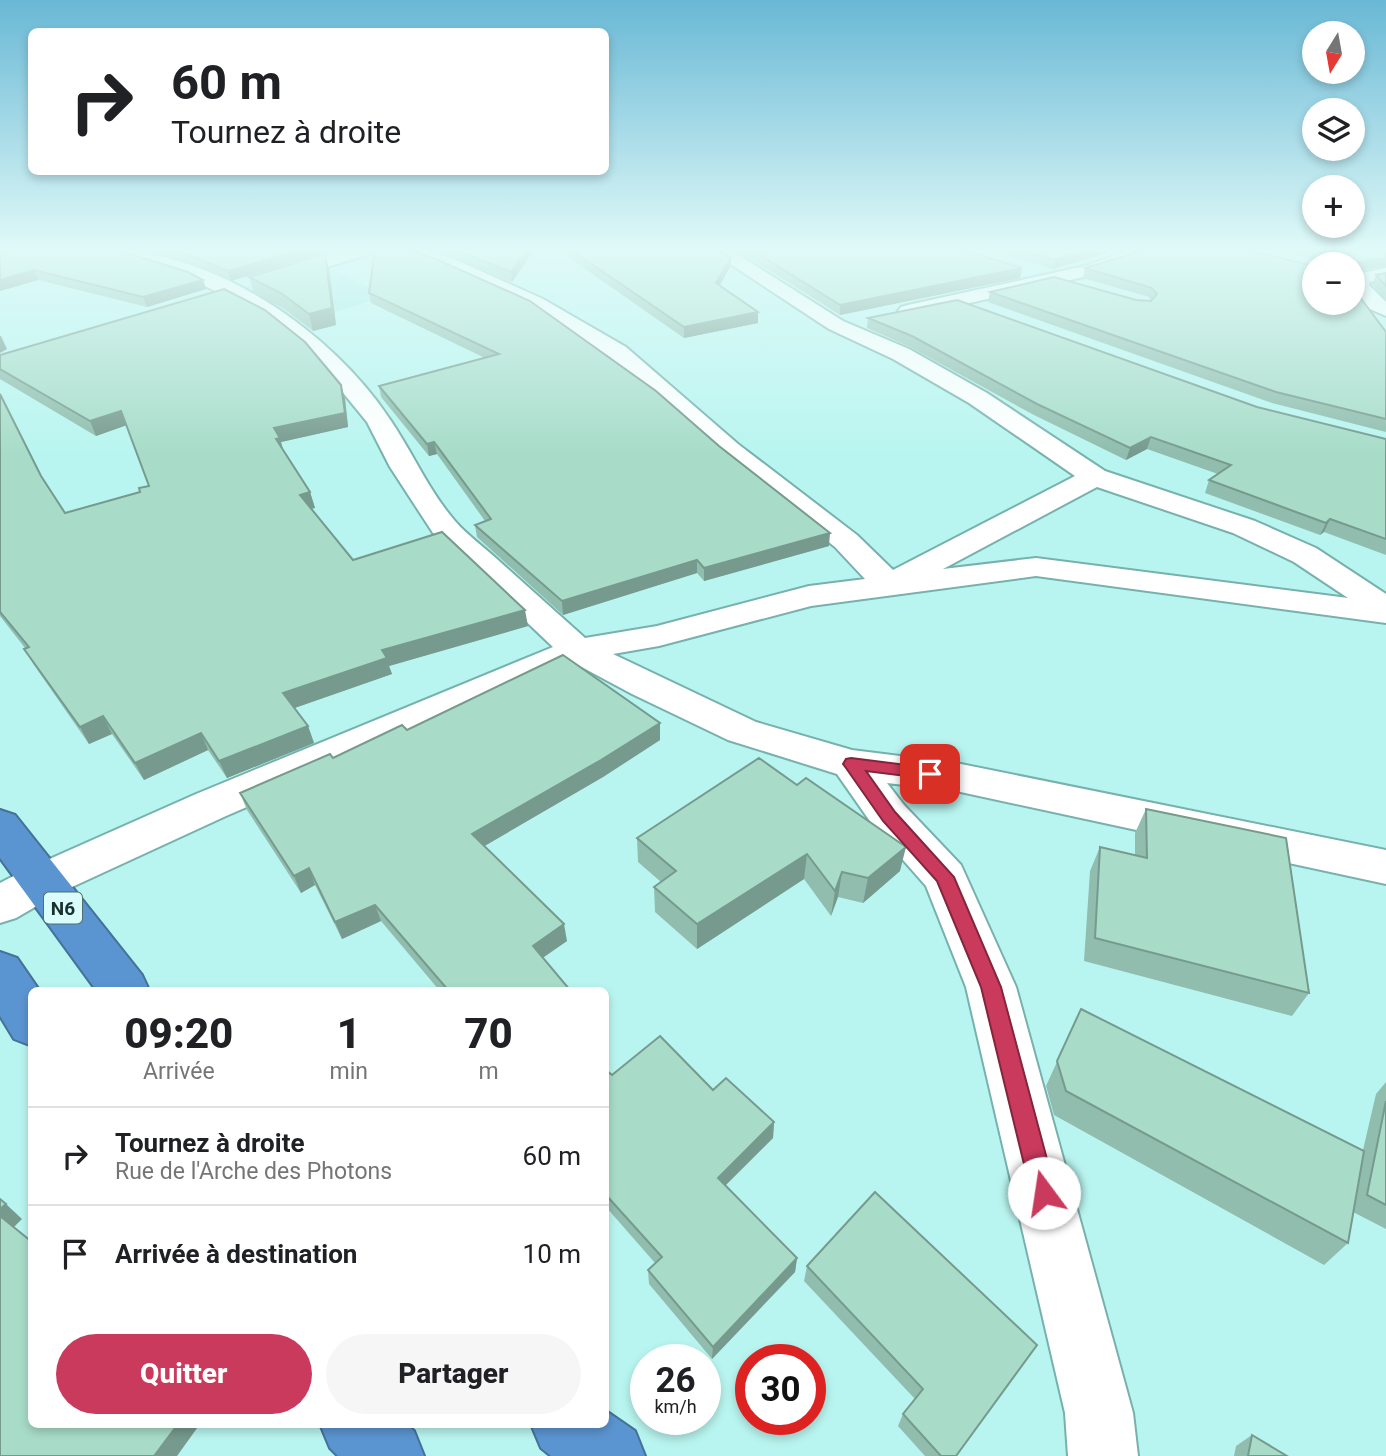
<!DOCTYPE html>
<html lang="fr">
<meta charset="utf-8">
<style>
body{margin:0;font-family:Roboto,sans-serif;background:#f6f6f6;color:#202124;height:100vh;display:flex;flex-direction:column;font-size:26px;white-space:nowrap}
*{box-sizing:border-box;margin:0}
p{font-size:23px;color:#757577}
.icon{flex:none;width:38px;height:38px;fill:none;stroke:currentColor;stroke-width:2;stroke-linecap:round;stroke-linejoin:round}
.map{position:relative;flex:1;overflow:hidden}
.panel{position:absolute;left:28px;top:987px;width:581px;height:441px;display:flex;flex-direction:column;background:#fff;border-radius:10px;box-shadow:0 4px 10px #0003}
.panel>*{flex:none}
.banner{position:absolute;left:28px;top:28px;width:581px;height:147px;border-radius:10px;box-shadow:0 4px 10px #0003;background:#fff;color:#202124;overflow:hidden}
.needle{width:46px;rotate:191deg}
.buttons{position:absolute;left:1302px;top:21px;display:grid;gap:14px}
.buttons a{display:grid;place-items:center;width:63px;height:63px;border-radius:50%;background:#fff;box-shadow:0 4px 10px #0003;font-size:35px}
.speed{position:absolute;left:630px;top:1344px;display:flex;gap:14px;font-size:35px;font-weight:700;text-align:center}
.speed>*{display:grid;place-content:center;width:91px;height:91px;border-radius:50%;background:#fff;box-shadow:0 4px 10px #0003;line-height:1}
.speed small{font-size:18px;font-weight:400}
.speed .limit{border:10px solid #d22;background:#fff;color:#111}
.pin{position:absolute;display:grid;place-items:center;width:60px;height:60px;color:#fff;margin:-30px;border-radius:14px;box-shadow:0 4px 10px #0006}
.me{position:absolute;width:77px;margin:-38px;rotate:346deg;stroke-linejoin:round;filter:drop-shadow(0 0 5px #0008)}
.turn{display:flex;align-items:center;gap:24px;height:147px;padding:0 28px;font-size:32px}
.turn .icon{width:91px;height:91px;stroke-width:2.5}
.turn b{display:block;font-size:49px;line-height:60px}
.eta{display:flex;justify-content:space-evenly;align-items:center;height:119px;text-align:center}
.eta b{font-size:42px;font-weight:800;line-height:49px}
.primary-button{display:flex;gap:14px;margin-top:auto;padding:14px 28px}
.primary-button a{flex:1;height:80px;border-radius:42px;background:#c93a5d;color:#fff;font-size:28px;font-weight:800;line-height:80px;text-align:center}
.primary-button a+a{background:#f6f6f6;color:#202124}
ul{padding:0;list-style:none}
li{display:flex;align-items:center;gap:21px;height:98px;padding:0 28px;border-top:2px solid #e0e0e0}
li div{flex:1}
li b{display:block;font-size:26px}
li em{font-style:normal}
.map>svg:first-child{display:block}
.built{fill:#a3eae5}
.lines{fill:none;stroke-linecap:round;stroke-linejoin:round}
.minor-casing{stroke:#77b1ad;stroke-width:4}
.highway-casing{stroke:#447298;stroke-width:4}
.minor{fill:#fff;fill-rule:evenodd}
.highway{fill:#5b95d1;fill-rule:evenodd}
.wall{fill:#90bdad}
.shaded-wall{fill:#769a8d}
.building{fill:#a8dcc9;stroke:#769a8d;stroke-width:2}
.route{fill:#c93a5d;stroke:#83263c;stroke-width:2}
.labels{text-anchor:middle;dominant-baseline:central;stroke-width:7;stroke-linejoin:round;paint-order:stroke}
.shield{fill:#d9fdfa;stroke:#536e6c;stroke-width:2}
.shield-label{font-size:19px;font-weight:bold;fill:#19312f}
</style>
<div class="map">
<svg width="1386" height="1456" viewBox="0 0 1386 1456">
<rect width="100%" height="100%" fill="#b9f5f0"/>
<!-- built -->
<polygon class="built" points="324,266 387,296 299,323 234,289"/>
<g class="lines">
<!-- minor casing -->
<g class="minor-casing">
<g id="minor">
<path d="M 108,250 C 214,250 332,332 389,418 C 412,451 428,490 455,521 C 467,535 484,547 498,560 C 527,586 556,612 585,638 L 657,626 L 809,586 L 865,579 L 835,547 L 720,456 L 610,357 L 529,307 L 440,267 L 402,254 L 399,250 L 427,250 L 454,259 L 543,299 L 626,347 L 738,444 L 857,535 L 893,570 L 1075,476 L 969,403 L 893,359 L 829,329 L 709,250 L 731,250 L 843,321 L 909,349 L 987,393 L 1105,471 L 1255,521 L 1316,548 L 1386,594 L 1386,623 L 1036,576 L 811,606 L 659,646 L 613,654 L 756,722 L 852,750 L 956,763 L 1386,850 L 1386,884 L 956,791 L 887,783 L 904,805 L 961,865 L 1016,987 L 1133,1413 L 1138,1456 L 1068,1456 L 1065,1413 L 966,987 L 926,886 L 874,827 L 837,774 L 728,740 L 632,694 L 576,664 L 226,816 L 59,893 L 16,918 L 0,923 L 0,883 L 27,869 L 196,794 L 553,647 L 433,533 L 390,467 L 367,422 L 313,356 L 270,320 L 192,279 L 111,254 ZM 1097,487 L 1233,533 L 1294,562 L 1348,598 L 1036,558 L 943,569 Z"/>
<polygon points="343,250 373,250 370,254 276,282 266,276 269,272"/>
<polygon points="1128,250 1155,250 1152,254 1101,273 908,317 901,315 898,311 901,307 908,305 1089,265"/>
<polygon points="1386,268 1386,280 1370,282 1369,285 1386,302 1386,316 1370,309 1353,291 1355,274"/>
</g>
</g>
<!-- highway casing -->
<g class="highway-casing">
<g id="highway">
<polygon points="0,810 15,815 142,975 149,990 96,990 0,858"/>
<polygon points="0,952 17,958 39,990 32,990 32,1046 14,1039 0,1016"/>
<polygon points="606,1411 635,1431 645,1456 551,1456 541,1448 531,1424 606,1424"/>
<polygon points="320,1424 406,1424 414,1431 424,1456 338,1456 330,1448"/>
</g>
</g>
<!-- minor -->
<use href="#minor" class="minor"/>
<!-- highway -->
<use href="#highway" class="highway"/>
</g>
<!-- wall -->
<g class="wall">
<polygon points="0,250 203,280 206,289 147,307 38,280 0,291"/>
<polygon points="142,250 327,250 327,252 231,281 172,257"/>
<polygon points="375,250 829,546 704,581 697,573 563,615 477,537 475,525 485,521 437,454 429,456 381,397 379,386 485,358 371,303 369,293"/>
<polygon points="435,250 534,250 512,282"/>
<polygon points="558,250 719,250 731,258 730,267 720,285 758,312 758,323 684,338"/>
<polygon points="737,250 963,250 1020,278 840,315"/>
<polygon points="989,250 1116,250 1053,269"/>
<polygon points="1275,250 1386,250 1386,266 1356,271 1353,282 1353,264 1318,264 1319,261"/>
<polygon points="1085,268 1386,332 1386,432 1272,403 988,302 990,292 1151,301 1149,297 1083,278"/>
<polygon points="329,269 336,325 313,331 286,310 254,293 249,277"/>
<polygon points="1386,273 1386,301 1372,284 1376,275"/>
<polygon points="868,318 1257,407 1386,439 1386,555 1324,532 1320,535 1205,493 1209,480 1218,474 1147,449 1126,460 1034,415 910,347 867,328"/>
<polygon points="0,355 341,385 345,399 348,427 281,442 283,451 310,492 315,508 311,509 353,560 528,626 389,666 392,674 294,708 308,726 314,743 227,778 208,750 144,780 112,734 89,744 34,665 24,649 25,648 0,616 0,394 41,476 65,513 140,492 149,486 127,425 96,436 0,379"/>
<polygon points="407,730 660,740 603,777 484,846 567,941 543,958 570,990 439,990 381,921 342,939 315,885 301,893 247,810 240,793"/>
<polygon points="759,758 900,871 863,903 838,897 831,916 804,879 697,949 655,912 654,887 661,882 638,862 637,838"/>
<polygon points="1146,809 1309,993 1292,1016 1084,961 1090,871 1100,847 1135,855 1135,833"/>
<polygon points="1081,1009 1363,1150 1376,1094 1386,1082 1386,1229 1353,1212 1348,1243 1324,1265 1054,1115 1046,1086"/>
<polygon points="606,1070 612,1075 713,1090 774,1122 773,1138 725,1185 797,1258 795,1272 712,1359 649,1284 648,1270 655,1263 606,1207"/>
<polygon points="875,1192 957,1456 925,1456 898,1426 903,1414 915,1399 804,1281 807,1266"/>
<polygon points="1252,1435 1287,1456 1234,1456 1236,1446"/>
</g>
<!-- shaded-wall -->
<g class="shaded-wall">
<polygon points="300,250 327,250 327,252 231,281 228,271"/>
<polygon points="527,250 534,250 512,282 511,272"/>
<polygon points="1087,250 1116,250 1053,269 1055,260"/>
<polygon points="325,254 329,269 336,325 313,331 309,314"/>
<polygon points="731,258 730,267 716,292 716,283"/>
<polygon points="1386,258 1386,266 1354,271 1359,262"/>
<polygon points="1022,268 1020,278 840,315 840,305"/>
<polygon points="34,270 38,280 0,291 0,280"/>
<polygon points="203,280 206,289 147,307 143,297"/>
<polygon points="758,312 758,323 684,338 684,327"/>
<polygon points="0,336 1,336 7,349 0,353"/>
<polygon points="341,385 345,399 348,427 281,442 284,453 280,454 274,428"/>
<polygon points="121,411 127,425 96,436 90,421"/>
<polygon points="1151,437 1147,449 1126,460 1130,448"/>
<polygon points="434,442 437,454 429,456 427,444"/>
<polygon points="310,492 315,508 304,510 300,495"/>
<polygon points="1330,519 1324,532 1320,535 1326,523"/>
<polygon points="830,533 829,546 704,581 704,568"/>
<polygon points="697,560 697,573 563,615 562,601"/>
<polygon points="525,610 528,626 389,666 392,674 289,710 283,693 382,650"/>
<polygon points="103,716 112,734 89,744 80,727"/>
<polygon points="660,723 660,740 603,777 476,851 472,834"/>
<polygon points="308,726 314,743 227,778 219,761"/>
<polygon points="201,733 208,750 144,780 135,763"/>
<polygon points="906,847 900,871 863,903 868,878"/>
<polygon points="807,854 804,879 697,949 697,924"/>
<polygon points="309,868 315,885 301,893 294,876"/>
<polygon points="842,872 838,897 831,916 835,891"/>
<polygon points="375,905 381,921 342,939 335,922"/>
<polygon points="564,924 567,941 536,962 533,946"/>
<polygon points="774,1122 773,1138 718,1193 718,1178"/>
<polygon points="6,1204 22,1219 13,1228 0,1217 0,1209"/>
<polygon points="797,1258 795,1272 712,1359 713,1347"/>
<polygon points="178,1424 200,1424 177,1456 154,1456"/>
</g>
<!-- building -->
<g class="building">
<polygon points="0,250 117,250 188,272 203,280 143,297 34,270 0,280"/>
<polygon points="175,250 300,250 228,271"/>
<polygon points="375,250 409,250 438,260 530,301 656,391 719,446 830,533 704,568 697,560 562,601 475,525 491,519 434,442 427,444 379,386 499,354 369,293"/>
<polygon points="456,250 527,250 511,272"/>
<polygon points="571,250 719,250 731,258 716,283 758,312 684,327"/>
<polygon points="752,250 963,250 1022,268 840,305"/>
<polygon points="1023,250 1087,250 1055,260"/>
<polygon points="1145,250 1247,250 1314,266 1314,303 1353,303 1353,288 1386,332 1386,419 1276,392 990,292 1054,277 1136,300 1151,301 1157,294 1152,288 1085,268"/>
<polygon points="1318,250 1386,250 1386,258 1359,262 1355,276 1353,275 1353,264 1320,264 1320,257 1327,255 1325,252"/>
<polygon points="325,254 332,308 309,314 281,293 249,277"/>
<polygon points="1386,273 1386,286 1376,275"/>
<polygon points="224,289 265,310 305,342 341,385 345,413 274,428 280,438 276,439 310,492 300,495 353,560 442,532 525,610 382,650 387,658 283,693 308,726 219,761 201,733 135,763 103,716 80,727 24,649 29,647 0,612 0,394 41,476 65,513 140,492 139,488 149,486 121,411 90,421 0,369 0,355"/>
<polygon points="957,300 1257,407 1386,439 1386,539 1330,519 1326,523 1209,480 1231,465 1151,437 1130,448 1037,404 912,336 868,318"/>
<polygon points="563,655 660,723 601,760 472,834 564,924 533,946 570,990 448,990 375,905 335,922 309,868 294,876 240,793 330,754 333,758 402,725 407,730"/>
<polygon points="759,758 797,785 806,778 906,847 868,878 842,872 835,891 807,854 697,924 654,887 676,871 637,838"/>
<polygon points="1146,809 1286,838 1309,993 1095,938 1100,847 1147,858"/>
<polygon points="1081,1009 1364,1151 1348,1243 1066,1091 1057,1061"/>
<polygon points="660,1036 713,1090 726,1078 774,1122 718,1178 797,1258 713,1347 648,1270 662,1257 606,1195 606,1070 612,1075"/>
<polygon points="1386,1101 1386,1205 1367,1195"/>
<polygon points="875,1192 1037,1345 956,1456 941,1456 903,1414 923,1389 807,1266"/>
<polygon points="0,1199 6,1204 0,1209"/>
<polygon points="0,1216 32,1242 32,1424 178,1424 154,1456 0,1456"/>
<polygon points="1252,1435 1287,1456 1248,1456"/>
</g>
<!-- sky -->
<linearGradient id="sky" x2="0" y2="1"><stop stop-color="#69b8d5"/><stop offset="0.55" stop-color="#e0faf8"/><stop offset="1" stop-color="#e0faf8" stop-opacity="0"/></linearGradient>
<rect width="1386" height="454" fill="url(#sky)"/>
<!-- route -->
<polygon class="route" points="851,758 930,768 938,774 930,779 866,771 895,812 954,877 1001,987 1056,1193 1052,1201 1044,1205 1035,1201 1031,1193 981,987 937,881 883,821 846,768 843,764 846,759"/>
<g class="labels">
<!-- shield labels -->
<rect class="shield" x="44" y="892.5" width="38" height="31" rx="5"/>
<g class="shield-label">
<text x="63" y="908">N6</text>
</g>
</g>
</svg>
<div class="buttons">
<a><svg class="needle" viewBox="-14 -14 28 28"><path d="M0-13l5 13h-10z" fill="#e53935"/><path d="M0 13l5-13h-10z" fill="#757577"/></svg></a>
<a><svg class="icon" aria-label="layers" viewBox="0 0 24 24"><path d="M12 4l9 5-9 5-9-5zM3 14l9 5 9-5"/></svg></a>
<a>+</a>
<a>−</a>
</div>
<div class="speed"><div>26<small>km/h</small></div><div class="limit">30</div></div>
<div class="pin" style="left:930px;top:774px;background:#d93025"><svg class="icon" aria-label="arrive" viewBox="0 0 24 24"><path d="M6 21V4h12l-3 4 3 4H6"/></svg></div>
<svg class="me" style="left:1044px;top:1193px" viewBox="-20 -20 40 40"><circle r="19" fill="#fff"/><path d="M0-13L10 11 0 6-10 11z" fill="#c93a5d"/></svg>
<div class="banner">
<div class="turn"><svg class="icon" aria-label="right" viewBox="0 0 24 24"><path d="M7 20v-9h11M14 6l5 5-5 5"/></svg><div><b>60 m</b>Tournez à droite</div></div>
</div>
<section class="panel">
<div class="eta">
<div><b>09:20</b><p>Arrivée</p></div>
<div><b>1</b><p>min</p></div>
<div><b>70</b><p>m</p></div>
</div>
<ul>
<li><svg class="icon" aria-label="right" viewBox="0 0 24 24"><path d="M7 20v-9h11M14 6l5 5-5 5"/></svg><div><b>Tournez à droite</b><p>Rue de l'Arche des Photons</p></div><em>60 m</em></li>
<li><svg class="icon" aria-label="arrive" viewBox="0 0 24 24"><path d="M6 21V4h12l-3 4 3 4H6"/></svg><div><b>Arrivée à destination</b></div><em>10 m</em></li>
</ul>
<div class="primary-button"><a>Quitter</a><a>Partager</a></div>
</section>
</div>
